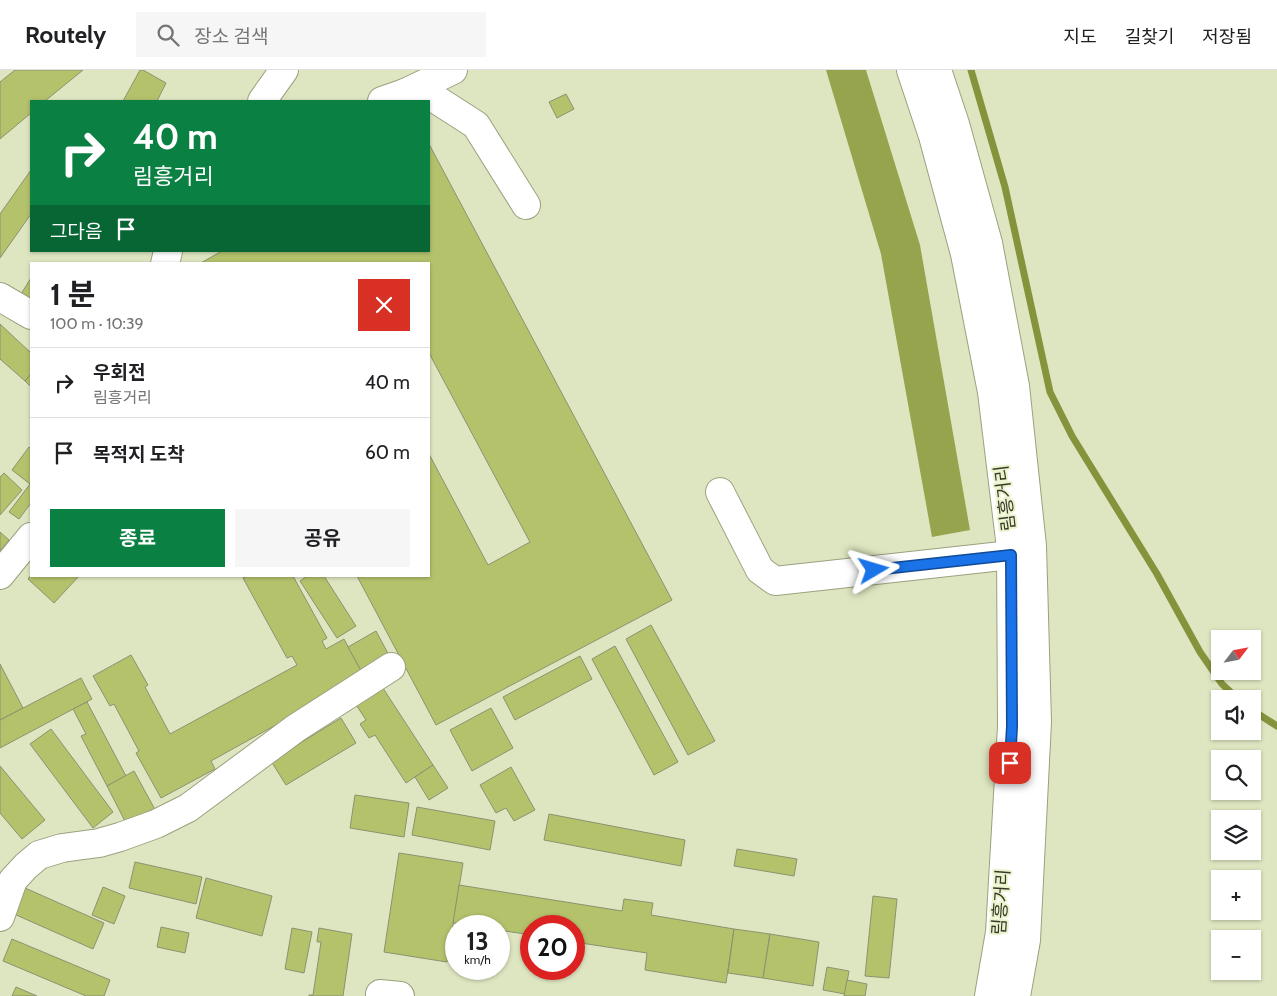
<!DOCTYPE html>
<html lang="ko">
<meta charset="utf-8">
<style>
body{margin:0;font-family:Cabin,"Noto Sans KR",sans-serif;background:#f6f6f6;color:#202124;height:100vh;display:flex;flex-direction:column;font-size:19px;white-space:nowrap}
*{box-sizing:border-box;margin:0}
p{font-size:16px;color:#757577}
.icon{flex:none;width:28px;height:28px;fill:none;stroke:currentColor;stroke-width:2;stroke-linecap:round;stroke-linejoin:round}
.map{position:relative;flex:1;overflow:hidden}
.details{position:absolute;left:30px;top:192px;width:400px;height:315px;display:flex;flex-direction:column;background:#fff;border-radius:0px;box-shadow:0 1px 4px #0004}
.details>*{flex:none}
.guide{position:absolute;left:30px;top:30px;width:400px;height:152px;border-radius:0px;box-shadow:0 1px 4px #0004;background:#0b8043;color:#fff;overflow:hidden}
.needle{width:32px;rotate:58deg}
.buttons{position:absolute;left:1211px;top:560px;display:grid;gap:10px}
.buttons a{display:grid;place-items:center;width:50px;height:50px;border-radius:0px;background:#fff;box-shadow:0 1px 4px #0004;font-size:25px}
.speed{position:absolute;left:445px;top:845px;display:flex;gap:10px;font-size:25px;font-weight:700;text-align:center}
.speed>*{display:grid;place-content:center;width:65px;height:65px;border-radius:50%;background:#fff;box-shadow:0 1px 4px #0004;line-height:1}
.speed small{font-size:12px;font-weight:400}
.speed .limit{border:8px solid #d22;background:#fff;color:#111}
.pin{position:absolute;display:grid;place-items:center;width:42px;height:42px;color:#fff;margin:-21px;border-radius:10px;box-shadow:0 2px 8px #0006}
.me{position:absolute;width:55px;margin:-28px;rotate:83deg;stroke-linejoin:round;filter:drop-shadow(0 0 4px #0008)}
.turn{display:flex;align-items:center;gap:18px;height:105px;padding:0 20px;font-size:22px}
.turn .icon{width:65px;height:65px;stroke-width:2.5}
.turn b{display:block;font-size:35px;line-height:42px}
.then{display:flex;align-items:center;height:48px;padding:0 20px;background:#0003;gap:10px;font-size:19px}
.round{display:grid;place-items:center;flex:none;width:52px;height:52px;border-radius:0px;background:#f6f6f6}
.summary{display:flex;align-items:center;justify-content:space-between;height:85px;padding:0 20px}
h1{font-size:30px;font-weight:700;line-height:38px}
.primary-button{display:flex;gap:10px;margin-top:auto;padding:10px 20px}
.primary-button a{flex:1;height:58px;border-radius:0px;background:#0b8043;color:#fff;font-size:20px;font-weight:700;line-height:58px;text-align:center}
.primary-button a+a{background:#f6f6f6;color:#202124}
ul{padding:0;list-style:none}
li{display:flex;align-items:center;gap:15px;height:70px;padding:0 20px;border-top:1px solid #e0e0e0}
li div{flex:1}
li b{display:block;font-size:19px}
li em{font-style:normal}
header{display:flex;align-items:center;gap:30px;box-sizing:border-box;height:70px;padding:0 25px;background:#fff;border-bottom:1px solid #e0e0e0}
header strong{font-size:24px}
nav{display:flex;gap:28px;margin-inline-start:auto;font-size:18px}
.search{width:350px;height:45px;background:#f6f6f6;display:flex;align-items:center;gap:12px;box-sizing:border-box;padding:0 18px;border-radius:0px;color:#757577;font-size:19px}
.map>svg:first-child{display:block}
.forest{fill:#97a44e}
.lines{fill:none;stroke-linecap:round;stroke-linejoin:round}
.stream{stroke:#86933d;stroke-width:7}
.building{fill:#b4c26c;stroke:#8b9270}
.minor-casing{stroke:#9aa17e;stroke-width:30}
.major-casing{stroke:#9aa17e;stroke-width:30}
.minor{stroke:#fff;stroke-width:28}
.major{stroke:#fff;stroke-width:28}
.route-casing{stroke:#114b97;stroke-width:12}
.route{stroke:#1a73e8;stroke-width:9}
.labels{text-anchor:middle;dominant-baseline:central;stroke-width:4;stroke-linejoin:round;paint-order:stroke}
.street-label{font-size:18px;fill:#373a2b;stroke:#ebf3cd}
</style>
<header>
<strong>Routely</strong>
<div class="search"><svg class="icon" aria-label="search" viewBox="0 0 24 24"><circle cx="10" cy="10" r="6"/><path d="M15 15l6 6"/></svg>장소 검색</div>
<nav><a>지도</a><a>길찾기</a><a>저장됨</a></nav>
</header>
<div class="map">
<svg width="1277" height="926" viewBox="0 0 1277 926">
<rect width="100%" height="100%" fill="#dee6c1"/>
<!-- forest -->
<polygon class="forest" points="826,0 866,0 920,175 970,460 932,467 881,184"/>
<g class="lines">
<!-- stream -->
<g class="stream">
<polyline points="971,0 1005,117 1050,322 1072,366 1157,504 1200,582 1222,614 1238,629"/>
<polyline points="1252,640 1277,656"/>
</g>
</g>
<!-- building -->
<g class="building">
<polygon points="15,0 83,0 45,31 31,31 31,43 0,69 0,12"/>
<polygon points="140,0 143,0 166,13 157,31 123,31"/>
<polygon points="566,24 574,39 557,48 549,32"/>
<polygon points="429,74 672,530 436,655 357,506 429,506 429,384 488,495 530,472 429,283 429,194 199,194 222,181 429,181"/>
<polygon points="31,100 31,144 0,188 0,144"/>
<polygon points="31,208 31,230 21,224"/>
<polygon points="0,254 31,283 31,304 25,311 0,289"/>
<polygon points="31,304 31,317 25,311"/>
<polygon points="29,377 31,379 31,433 19,449 9,442 30,414 12,400"/>
<polygon points="4,403 22,420 0,445 0,407"/>
<polygon points="0,462 9,470 0,481"/>
<polygon points="31,505 31,506 79,506 54,533 28,509"/>
<polygon points="247,506 293,506 327,568 322,571 326,579 344,569 364,606 211,691 215,699 161,728 136,683 139,681 114,634 110,636 93,606 131,585 148,615 145,617 170,664 297,595 292,586 287,588 243,508"/>
<polygon points="307,506 324,506 356,556 337,568 300,511"/>
<polygon points="651,555 715,671 688,685 626,569"/>
<polygon points="376,561 392,591 364,606 348,577"/>
<polygon points="615,576 678,692 654,705 592,589"/>
<polygon points="580,586 592,609 515,650 503,627"/>
<polygon points="0,594 23,638 0,650"/>
<polygon points="81,608 92,629 0,678 0,650"/>
<polygon points="379,612 433,695 406,713 375,665 369,668 360,654 366,650 353,630"/>
<polygon points="87,632 126,706 107,716 81,666 86,664 73,639"/>
<polygon points="491,638 513,678 472,701 450,660"/>
<polygon points="341,648 356,673 286,715 271,691"/>
<polygon points="51,659 113,742 93,758 30,674"/>
<polygon points="433,695 448,718 429,730 415,707"/>
<polygon points="0,696 45,750 22,769 0,743"/>
<polygon points="511,697 535,740 514,751 506,738 496,743 480,715"/>
<polygon points="134,701 158,745 128,757 107,716"/>
<polygon points="355,725 409,733 404,767 350,758"/>
<polygon points="417,737 495,751 490,780 412,765"/>
<polygon points="549,744 685,770 681,796 544,770"/>
<polygon points="737,779 797,789 794,806 734,796"/>
<polygon points="399,783 463,793 447,892 384,882"/>
<polygon points="135,792 202,807 196,834 129,818"/>
<polygon points="206,808 272,826 262,866 196,848"/>
<polygon points="459,815 622,841 624,829 653,833 651,845 734,859 726,913 645,900 647,883 574,872 574,856 531,856 531,865 499,860 499,856 475,856 453,853"/>
<polygon points="103,817 125,826 114,854 92,845"/>
<polygon points="25,818 104,853 93,879 14,844"/>
<polygon points="873,826 897,829 889,908 865,906"/>
<polygon points="161,857 189,863 185,883 157,877"/>
<polygon points="292,858 312,862 304,903 285,899"/>
<polygon points="319,858 352,864 343,926 309,926 309,925 313,925 321,872 317,872"/>
<polygon points="734,859 770,864 763,908 728,903"/>
<polygon points="770,864 819,872 813,916 763,908"/>
<polygon points="12,869 110,910 104,926 86,926 3,891"/>
<polygon points="827,897 849,901 845,924 823,920"/>
<polygon points="847,910 867,914 865,926 844,926"/>
<polygon points="16,917 37,926 12,926"/>
</g>
<g class="lines">
<!-- minor casing -->
<g class="minor-casing">
<g id="minor">
<polyline points="405,23 453,0"/>
<polyline points="262,31 284,0"/>
<polyline points="382,31 405,23 434,28 476,55 526,135"/>
<polyline points="165,194 168,181"/>
<polyline points="0,227 31,245"/>
<polyline points="720,422 760,500 775,511 1011,485"/>
<polyline points="0,505 31,467"/>
<polyline points="0,847 13,810 26,796 39,785 62,778 99,773 120,767 156,754 188,738 296,658 391,597"/>
<polyline points="380,924 400,926"/>
</g>
</g>
<!-- major casing -->
<g class="major-casing">
<g id="major">
<polyline points="911,0 933,66 965,184 992,322 1011,478 1012,656 1000,862 989,926"/>
<polyline points="937,0 955,54 988,173 1015,316 1032,476 1037,652 1026,870 1016,926"/>
</g>
</g>
<!-- minor -->
<use href="#minor" class="minor"/>
<!-- major -->
<use href="#major" class="major"/>
</g>
<g class="lines">
<!-- route casing -->
<g class="route-casing">
<polyline id="route" points="874,500 1011,485 1012,656 1010,693"/>
</g>
<!-- route -->
<use href="#route" class="route"/>
</g>
<g class="labels">
<!-- street labels -->
<g class="street-label">
<text transform="translate(1005 428) rotate(-97)">림흥거리</text>
<text transform="translate(1001 832) rotate(-86)">림흥거리</text>
</g>
</g>
</svg>
<div class="buttons">
<a><svg class="needle" viewBox="-14 -14 28 28"><path d="M0-13l5 13h-10z" fill="#e53935"/><path d="M0 13l5-13h-10z" fill="#757577"/></svg></a>
<a><svg class="icon" aria-label="sound" viewBox="0 0 24 24"><path d="M4 9h4l5-4v14l-5-4H4zM17 9q2 3 0 6"/></svg></a>
<a><svg class="icon" aria-label="search" viewBox="0 0 24 24"><circle cx="10" cy="10" r="6"/><path d="M15 15l6 6"/></svg></a>
<a><svg class="icon" aria-label="layers" viewBox="0 0 24 24"><path d="M12 4l9 5-9 5-9-5zM3 14l9 5 9-5"/></svg></a>
<a>+</a>
<a>−</a>
</div>
<div class="speed"><div>13<small>km/h</small></div><div class="limit">20</div></div>
<div class="pin" style="left:1010px;top:693px;background:#d93025"><svg class="icon" aria-label="arrive" viewBox="0 0 24 24"><path d="M6 21V4h12l-3 4 3 4H6"/></svg></div>
<svg class="me" style="left:874px;top:500px" viewBox="-20 -20 40 40"><path d="M0-17L14 15 0 8-14 15z" fill="#1a73e8" stroke="#fff" stroke-width="4"/></svg>
<div class="guide">
<div class="turn"><svg class="icon" aria-label="right" viewBox="0 0 24 24"><path d="M7 20v-9h11M14 6l5 5-5 5"/></svg><div><b>40 m</b>림흥거리</div></div>
<div class="then">그다음<svg class="icon" aria-label="arrive" viewBox="0 0 24 24"><path d="M6 21V4h12l-3 4 3 4H6"/></svg></div>
</div>
<section class="details">
<div class="summary"><div><h1>1 분</h1><p>100 m · 10:39</p></div><a class="round" style="background:#d93025;color:#fff"><svg class="icon" aria-label="close" viewBox="0 0 24 24"><path d="M6 6l12 12M18 6L6 18"/></svg></a></div>
<ul>
<li><svg class="icon" aria-label="right" viewBox="0 0 24 24"><path d="M7 20v-9h11M14 6l5 5-5 5"/></svg><div><b>우회전</b><p>림흥거리</p></div><em>40 m</em></li>
<li><svg class="icon" aria-label="arrive" viewBox="0 0 24 24"><path d="M6 21V4h12l-3 4 3 4H6"/></svg><div><b>목적지 도착</b></div><em>60 m</em></li>
</ul>
<div class="primary-button"><a>종료</a><a>공유</a></div>
</section>
</div>
